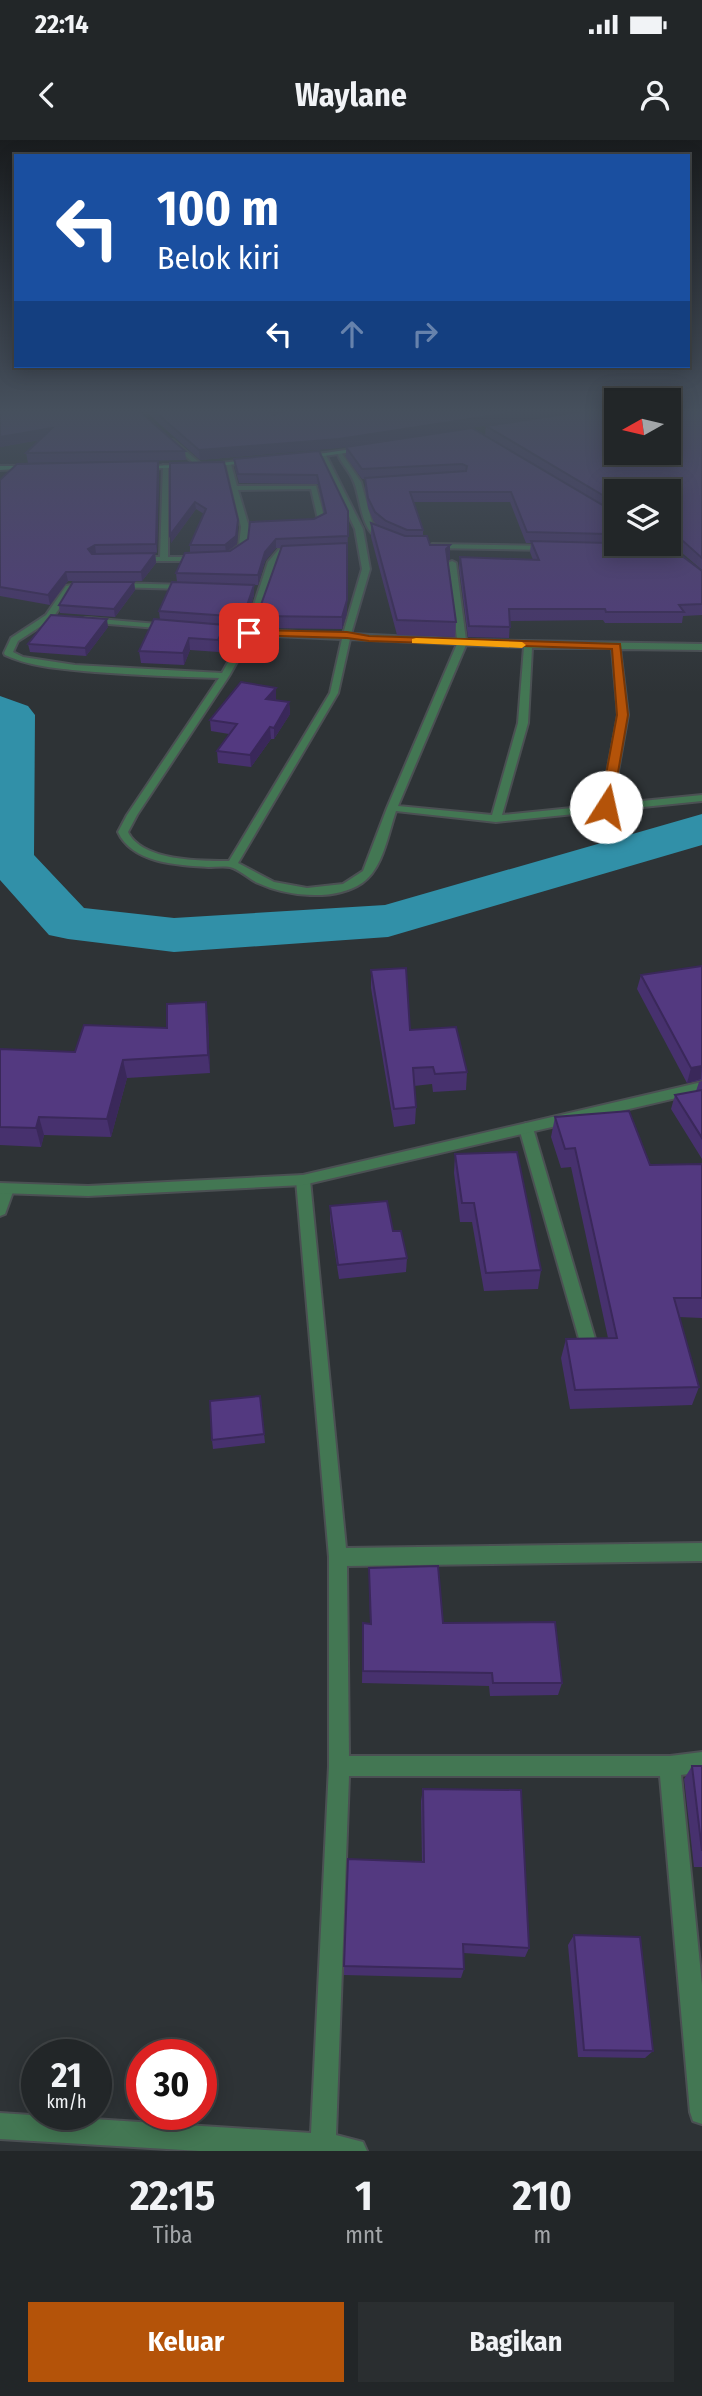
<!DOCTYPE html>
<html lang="id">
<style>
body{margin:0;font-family:"Fira Sans Condensed",sans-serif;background:#2a2e30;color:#f1f3f6;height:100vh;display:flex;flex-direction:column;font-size:26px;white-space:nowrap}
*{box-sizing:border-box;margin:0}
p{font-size:23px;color:#a2a5a8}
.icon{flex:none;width:38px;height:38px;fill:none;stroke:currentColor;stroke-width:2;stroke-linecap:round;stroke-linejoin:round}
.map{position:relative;height:2011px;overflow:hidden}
.side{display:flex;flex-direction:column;background:#222628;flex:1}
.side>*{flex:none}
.banner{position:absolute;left:14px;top:14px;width:676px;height:214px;border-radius:0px;box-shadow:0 4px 18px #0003,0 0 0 2px #3f4345;background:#1a4fa0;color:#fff;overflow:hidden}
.needle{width:46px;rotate:262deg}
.tools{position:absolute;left:604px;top:248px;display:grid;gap:14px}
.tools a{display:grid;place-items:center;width:77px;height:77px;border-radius:0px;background:#222628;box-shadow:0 4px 18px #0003,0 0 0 2px #3f4345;font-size:35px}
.speed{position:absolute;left:21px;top:1899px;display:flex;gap:14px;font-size:35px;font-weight:700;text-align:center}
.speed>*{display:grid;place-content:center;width:91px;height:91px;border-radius:50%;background:#222628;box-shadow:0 4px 18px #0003,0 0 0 2px #3f4345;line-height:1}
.speed small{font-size:18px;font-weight:400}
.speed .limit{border:10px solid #d22;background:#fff;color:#111}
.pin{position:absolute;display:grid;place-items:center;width:60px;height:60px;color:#fff;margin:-30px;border-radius:14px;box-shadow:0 4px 10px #0006}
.me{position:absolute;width:77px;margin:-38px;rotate:10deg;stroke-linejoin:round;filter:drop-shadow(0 0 5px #0008)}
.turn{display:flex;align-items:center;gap:24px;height:147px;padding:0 28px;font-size:32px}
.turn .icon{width:91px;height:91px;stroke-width:2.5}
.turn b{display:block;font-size:49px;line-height:60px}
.lanes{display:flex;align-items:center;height:66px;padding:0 28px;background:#0003;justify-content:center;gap:35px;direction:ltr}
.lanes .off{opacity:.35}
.eta{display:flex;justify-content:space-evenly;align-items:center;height:119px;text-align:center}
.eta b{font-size:42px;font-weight:700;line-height:49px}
.button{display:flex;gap:14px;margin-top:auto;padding:14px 28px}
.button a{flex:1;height:80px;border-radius:0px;background:#b45309;color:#fff;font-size:28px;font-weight:700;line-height:80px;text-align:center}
.button a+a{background:#2a2e30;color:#f1f3f6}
.status{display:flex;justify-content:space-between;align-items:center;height:49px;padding:0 35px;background:#222628;direction:ltr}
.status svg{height:19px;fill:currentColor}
header{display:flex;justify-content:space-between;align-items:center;height:91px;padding:0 28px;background:#222628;font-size:32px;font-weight:700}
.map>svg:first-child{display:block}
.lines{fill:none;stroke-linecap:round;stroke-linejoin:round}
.river{fill:#3190a8;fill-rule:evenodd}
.service-casing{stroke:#4b5053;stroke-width:4}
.minor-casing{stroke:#4b5053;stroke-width:4}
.tertiary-casing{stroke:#4b5053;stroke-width:4}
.secondary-casing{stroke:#4b5053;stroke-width:4}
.service{fill:#437753;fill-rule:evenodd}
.minor{fill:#437753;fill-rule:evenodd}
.tertiary{fill:#437753;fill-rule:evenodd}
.secondary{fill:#459c64;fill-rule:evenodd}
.wall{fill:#47316e;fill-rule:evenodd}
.shaded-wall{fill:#3a285a}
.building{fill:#533980;stroke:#3a285a;stroke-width:2}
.route{fill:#b45309;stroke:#753606;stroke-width:2}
.slow{fill:#f59e0b}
</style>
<div class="status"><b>22:14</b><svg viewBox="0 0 49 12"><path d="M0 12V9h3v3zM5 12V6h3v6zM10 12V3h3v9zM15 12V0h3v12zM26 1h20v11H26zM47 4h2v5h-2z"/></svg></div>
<header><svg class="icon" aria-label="back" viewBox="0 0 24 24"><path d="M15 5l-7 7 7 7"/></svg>Waylane<svg class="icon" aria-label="person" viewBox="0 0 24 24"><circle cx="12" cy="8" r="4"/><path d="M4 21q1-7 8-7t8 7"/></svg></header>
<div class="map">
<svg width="702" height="2011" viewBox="0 0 702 2011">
<rect width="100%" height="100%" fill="#2e3336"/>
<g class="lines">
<!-- river -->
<polygon class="river" points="0,556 28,566 35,575 34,715 84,768 174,778 385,765 702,674 702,705 388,797 174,812 68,799 49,795 0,740"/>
<!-- service casing -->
<g class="service-casing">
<g id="service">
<path d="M 337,312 L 341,312 L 361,342 L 372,382 L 387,396 L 387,400 C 359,398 362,358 353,340 C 349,330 339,321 337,312 Z"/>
<polygon points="432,404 548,406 552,408 548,410 429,408"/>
</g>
</g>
<!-- minor casing -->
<g class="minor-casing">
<g id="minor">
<polygon points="169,300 173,300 201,324 201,326 197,326 169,302"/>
<path d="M 323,313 L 326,315 L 363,389 L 370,429 L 351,494 L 457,499 L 448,423 L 452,421 L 456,423 L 466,500 L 702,504 L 702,510 L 620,509 L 628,575 L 612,664 L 702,655 L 702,661 L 496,682 L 396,671 C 388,694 383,729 362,743 C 334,762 286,756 258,743 C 249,739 239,729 230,727 C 223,726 215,727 208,727 C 177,725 132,723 118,692 L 127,675 L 219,538 C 178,537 136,535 95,532 C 65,529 33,528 5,515 L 4,513 L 11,498 L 46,475 L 66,446 L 88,442 L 91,442 L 91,446 L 72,450 L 52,479 L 18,501 L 13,512 L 23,517 L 75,525 L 222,533 L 244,494 L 207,492 L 203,490 L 207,488 L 246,489 L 268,422 L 279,409 L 298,408 L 301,408 L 301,412 L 284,413 L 276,423 L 254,490 L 343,494 L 362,429 L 355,389 L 320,315 ZM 252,495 L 342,499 L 330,553 L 229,721 C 200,721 142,721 128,692 L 137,675 L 229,536 ZM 350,499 L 457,504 L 387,668 L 363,731 L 343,744 L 307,748 L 274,742 L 238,723 L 338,553 ZM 466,505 L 524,507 L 518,583 L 492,675 L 398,666 ZM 532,508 L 612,508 L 618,575 L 601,665 L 502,675 L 528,583 Z"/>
<polygon points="226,323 231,324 237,346 316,346 325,380 309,386 306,384 318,379 311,349 238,350 249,387 247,406 235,417 229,417 229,413 239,405 241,387"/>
<polygon points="163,325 168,326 168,417 199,417 203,419 202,421 139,421 135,419 139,417 160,417"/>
<polygon points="115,443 186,445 190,447 186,449 112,447 111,445"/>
<polygon points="88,478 169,485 173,487 169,489 85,482 85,478"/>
<polygon points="526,983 533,988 596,1202 594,1207 588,1209 582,1207 580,1202 519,988"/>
<polygon points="303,1035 308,1036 310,1040 346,1408 702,1403 702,1421 347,1426 349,1616 670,1616 702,1612 702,1632 681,1635 702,1845 702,1984 693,1981 690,1972 660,1636 349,1636 336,1995 363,2002 367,2011 200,2011 0,1999 0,1973 311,1993 329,1626 329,1417 296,1040 298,1036"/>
<polygon points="7,1044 12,1045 14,1049 5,1074 0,1076 0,1049"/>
</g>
</g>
<!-- tertiary casing -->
<g class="tertiary-casing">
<polygon id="tertiary" points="702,942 702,952 303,1045 88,1056 0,1053 0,1043 88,1046 303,1035"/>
</g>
<!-- secondary casing -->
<g class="secondary-casing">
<g id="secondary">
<polygon points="365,307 367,310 302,319 299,317"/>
<polygon points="254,319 256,322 208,327 205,325"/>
<polygon points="188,324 190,327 141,329 138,327"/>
<polygon points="0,326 30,326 33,328 0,330"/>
</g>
</g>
<!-- service -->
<use href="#service" class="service"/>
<!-- minor -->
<use href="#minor" class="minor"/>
<!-- tertiary -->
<use href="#tertiary" class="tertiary"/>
<!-- secondary -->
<use href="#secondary" class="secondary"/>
</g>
<!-- wall -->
<g class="wall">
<polygon points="0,271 185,311 186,320 28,323 26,313 40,300 0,307"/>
<path d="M 145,271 L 268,271 L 274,275 L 275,275 L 270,271 L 580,271 L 411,297 L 485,295 L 486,286 L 702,271 L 702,430 L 681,412 L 668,405 L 702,431 L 702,475 L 683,476 L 682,483 L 605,483 L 603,480 L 510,481 L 509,498 L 468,497 L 459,428 L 460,417 L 533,420 L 530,412 L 531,403 L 526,403 L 510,362 L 413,362 L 423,390 L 423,396 L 430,405 L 450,405 L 450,419 L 448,421 L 456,482 L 455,497 L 397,495 L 371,397 L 371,383 L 380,387 L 374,382 L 368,368 L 365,348 L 365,339 L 362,339 L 346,317 L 346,307 L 200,320 ZM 616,352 L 668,352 L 668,404 L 616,404 Z"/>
<polygon points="319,311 348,371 347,473 342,489 258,488 257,476 281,408 276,408 265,421 258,445 254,445 254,455 244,487 225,486 226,496 219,512 190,510 184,525 141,523 139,511 160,480 159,471 177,442 176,433 190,412 190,405 204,374 196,369 171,403 170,323 238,380 238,387 237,404 227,412 230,411 314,379 324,374 318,344 239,343 235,328 234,319"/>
<polygon points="158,321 159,330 157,413 155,413 156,423 142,441 68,441 50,465 0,456 0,340"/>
<polygon points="134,442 135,450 115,477 60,473 59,465"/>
<polygon points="108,487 86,516 30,512 28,504"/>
<polygon points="276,548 276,560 289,562 290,574 274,599 271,599 251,627 218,623 217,611 229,594 211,591 210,580"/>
<polygon points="702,826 702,940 687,943 637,849 641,835"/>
<polygon points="371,830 410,890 467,932 466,950 433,952 432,944 414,946 416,967 415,984 394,987 371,848"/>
<polygon points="208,880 210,933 127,938 111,997 44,995 41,1007 0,1005 0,909 75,912 167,888"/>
<polygon points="702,941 702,1019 671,969 675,955 696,951 699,942"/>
<polygon points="555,977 650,1025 702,1024 702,1178 679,1177 699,1247 692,1265 570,1269 561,1218 566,1199 608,1198 571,1027 561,1028 551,997"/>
<polygon points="455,1014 541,1130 538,1149 484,1151 472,1082 460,1082 454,1033"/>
<polygon points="330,1066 393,1091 407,1118 406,1132 339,1139 330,1080"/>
<polygon points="260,1256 265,1303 213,1309 212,1300"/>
<polygon points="369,1428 443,1483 562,1543 558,1555 490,1556 489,1546 362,1543 363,1483 370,1484"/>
<polygon points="692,1626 702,1626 702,1727 694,1727 684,1639"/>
<polygon points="423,1649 529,1808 525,1817 463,1813 464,1829 461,1838 344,1835 344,1826 422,1722 421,1661"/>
<polygon points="574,1795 653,1911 645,1918 578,1917 568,1805"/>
</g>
<!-- shaded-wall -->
<g class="shaded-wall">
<polygon points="522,271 580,271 339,308 200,320 199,310"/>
<polygon points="52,288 54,297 0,307 0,297"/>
<polygon points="158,321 159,330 157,413 156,404"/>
<polygon points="195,362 196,369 171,403 170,395"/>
<polygon points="238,380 238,387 237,404 226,412 225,405"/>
<polygon points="276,399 276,408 265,421 258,445 258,435 265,412"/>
<polygon points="347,403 347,473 342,489 342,477"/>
<polygon points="95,405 96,414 90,418 88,409"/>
<polygon points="450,405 450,419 445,423 446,409"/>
<polygon points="155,413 156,423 142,441 141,432"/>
<polygon points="66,432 68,441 50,465 48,455"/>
<polygon points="134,442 135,450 115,477 114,469"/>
<polygon points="254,445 254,455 244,487 243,477"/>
<polygon points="107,479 108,487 86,516 85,508"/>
<polygon points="225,485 226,496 219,512 218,500"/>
<polygon points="189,498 190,510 184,525 183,513"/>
<polygon points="276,548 276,559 267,570 266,559"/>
<polygon points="289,562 290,574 274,599 274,588"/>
<polygon points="270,587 271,599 251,627 250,615"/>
<polygon points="206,862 208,880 210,933 208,915"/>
<polygon points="123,920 127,938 111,997 107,979"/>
<polygon points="702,926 701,939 687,943 691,928"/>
<polygon points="39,977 44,995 41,1007 36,988"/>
</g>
<!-- building -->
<g class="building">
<polygon points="0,271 139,271 185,311 26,313 52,288 0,297"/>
<polygon points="154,271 268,271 274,275 283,271 522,271 339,299 199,310"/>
<polygon points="585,271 616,271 616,313 668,313 668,271 702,271 702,418 683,401 668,394 668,352 616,352 616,363 486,286"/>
<polygon points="472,288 616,373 616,404 666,404 702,431 702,464 679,465 684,472 606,472 605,469 509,469 510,487 469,486 460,417 539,420 531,401 608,403 614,397 608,394 527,392 511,352 410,352 423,390 407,390 386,381 375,372 368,358 365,338 466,331 467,326 462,324 362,329 346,307"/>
<polygon points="319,311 348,371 348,396 276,399 265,412 258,435 176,433 185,413 230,411 248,399 250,382 314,379 326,373 317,335 238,334 234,319"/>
<polygon points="158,321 156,404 95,405 88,409 92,414 155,413 141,432 66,432 48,455 0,447 0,340 17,324"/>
<polygon points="224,322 238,380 236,396 225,405 190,405 206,369 195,362 170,395 170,323"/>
<polygon points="371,383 405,396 427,396 430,405 450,405 446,409 456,482 397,480"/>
<polygon points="347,403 347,460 342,477 257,476 282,406"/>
<polygon points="73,442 134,442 114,469 59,465"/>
<polygon points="172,442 254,445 243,477 159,471"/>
<polygon points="51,475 107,479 85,508 28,504"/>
<polygon points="154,479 225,485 218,500 189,498 183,513 139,511"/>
<polygon points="241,542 276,548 266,559 289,562 274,588 270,587 250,615 217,611 237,584 210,580"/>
<polygon points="702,826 702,926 691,928 641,835"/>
<polygon points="406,828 410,890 456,887 467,932 435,934 433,927 413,928 416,967 394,969 371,830"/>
<polygon points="206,862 208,915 123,920 107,979 39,977 36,988 0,987 0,909 75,912 84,885 167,888 167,864"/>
<polygon points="702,950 702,998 675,955"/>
<polygon points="629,971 650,1025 702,1024 702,1158 674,1158 699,1247 575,1250 566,1199 617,1198 575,1008 565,1009 555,977"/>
<polygon points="517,1012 541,1130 486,1133 474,1063 462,1063 455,1014"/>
<polygon points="387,1061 393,1091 401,1091 407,1118 338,1125 330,1066"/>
<polygon points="260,1256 264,1294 212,1300 210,1261"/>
<polygon points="438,1426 443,1483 555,1482 562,1543 493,1543 492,1533 363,1531 363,1483 371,1484 369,1428"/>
<polygon points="692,1626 702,1626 702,1711"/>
<polygon points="423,1649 521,1650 529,1808 463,1804 464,1829 344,1826 348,1719 424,1722"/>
<polygon points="574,1795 640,1797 653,1911 584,1910"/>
</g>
<!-- sky -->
<linearGradient id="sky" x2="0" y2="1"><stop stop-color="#191c1e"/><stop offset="0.49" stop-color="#46505d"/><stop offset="1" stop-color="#46505d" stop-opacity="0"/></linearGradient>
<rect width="702" height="553" fill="url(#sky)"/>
<!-- route -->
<polygon class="route" points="249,490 347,492 369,496 620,504 628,575 612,667 606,671 600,667 617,575 612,509 369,501 347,498 246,495 244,493"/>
<!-- slow -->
<polygon class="slow" points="416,498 522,502 526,505 522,508 412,503 412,499"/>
</svg>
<div class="tools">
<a><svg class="needle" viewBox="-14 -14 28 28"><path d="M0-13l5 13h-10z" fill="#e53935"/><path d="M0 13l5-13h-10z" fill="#a2a5a8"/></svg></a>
<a><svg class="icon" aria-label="layers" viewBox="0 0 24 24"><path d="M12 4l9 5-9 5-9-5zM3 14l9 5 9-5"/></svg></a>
</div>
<div class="speed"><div>21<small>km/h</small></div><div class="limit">30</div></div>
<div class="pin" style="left:249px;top:493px;background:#d93025"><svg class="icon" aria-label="arrive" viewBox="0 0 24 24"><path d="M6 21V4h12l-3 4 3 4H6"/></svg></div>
<svg class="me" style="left:606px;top:667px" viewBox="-20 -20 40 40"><circle r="19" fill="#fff"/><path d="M0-13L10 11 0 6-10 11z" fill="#b45309"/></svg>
<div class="banner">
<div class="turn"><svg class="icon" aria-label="left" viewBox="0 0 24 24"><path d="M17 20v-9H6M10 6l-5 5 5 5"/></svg><div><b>100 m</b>Belok kiri</div></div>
<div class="lanes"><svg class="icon" aria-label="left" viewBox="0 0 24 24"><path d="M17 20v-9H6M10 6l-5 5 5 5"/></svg><svg class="icon off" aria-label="ahead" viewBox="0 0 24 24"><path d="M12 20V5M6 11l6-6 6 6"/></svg><svg class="icon off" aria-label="right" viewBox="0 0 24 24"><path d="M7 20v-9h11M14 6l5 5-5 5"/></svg></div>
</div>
</div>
<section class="side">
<div class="eta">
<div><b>22:15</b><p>Tiba</p></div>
<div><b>1</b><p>mnt</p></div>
<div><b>210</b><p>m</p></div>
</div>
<div class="button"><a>Keluar</a><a>Bagikan</a></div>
</section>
